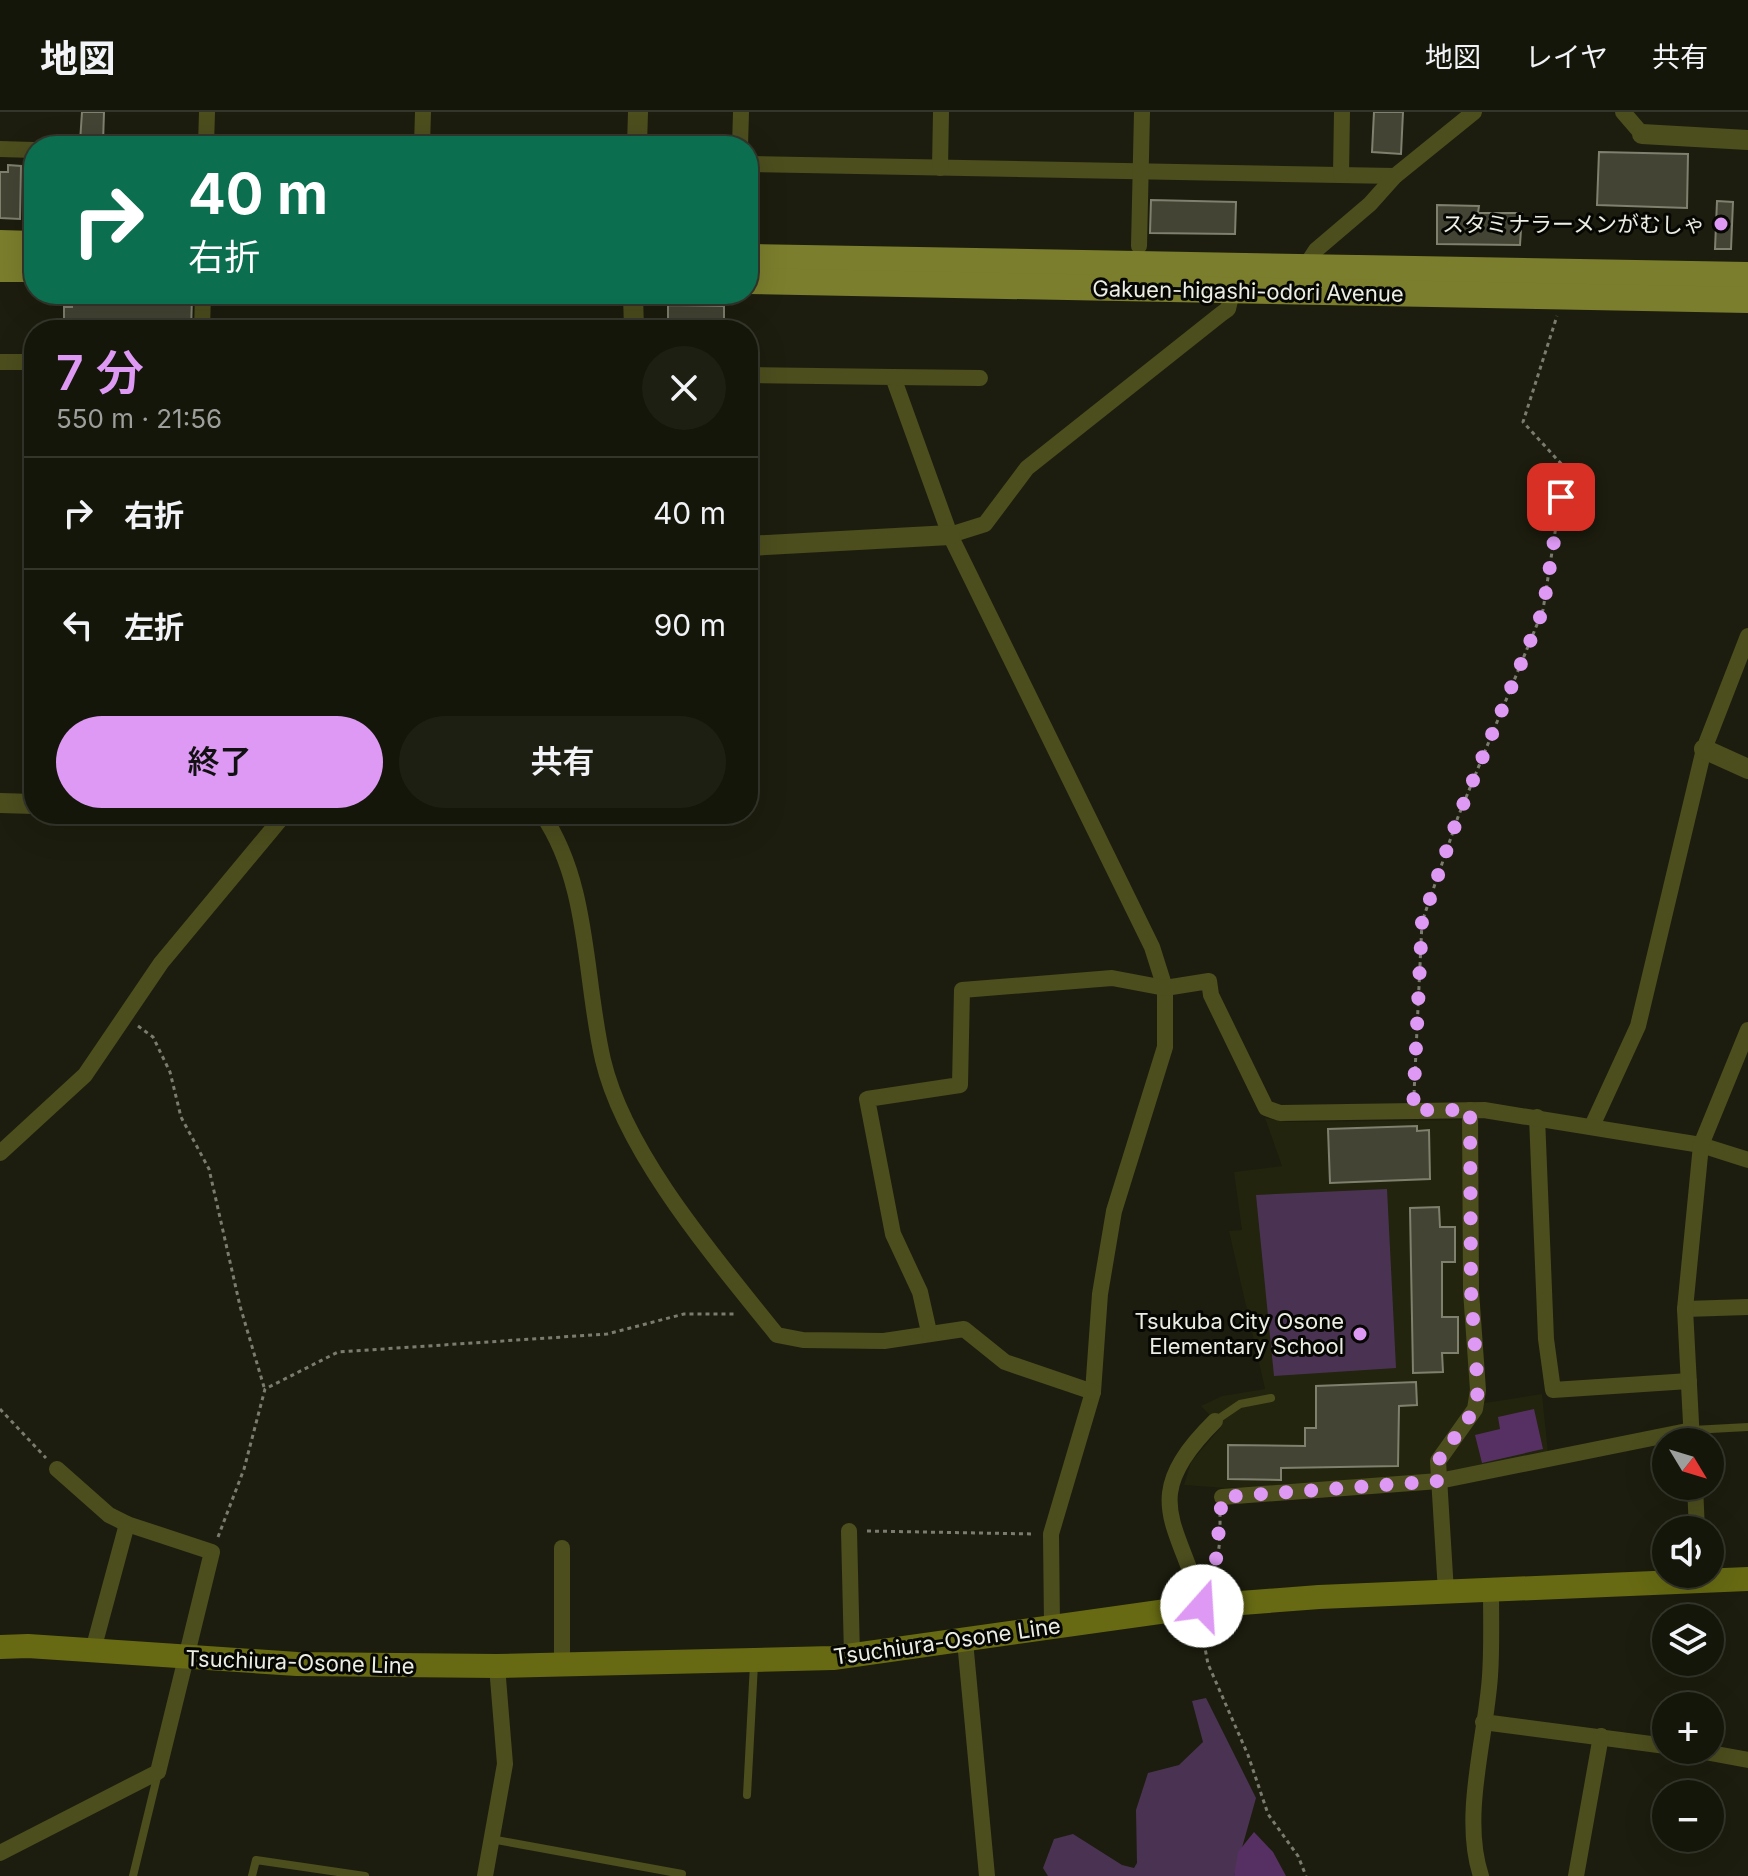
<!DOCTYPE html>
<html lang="ja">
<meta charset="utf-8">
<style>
body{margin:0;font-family:Inter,"Noto Sans JP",sans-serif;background:#1e1f13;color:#f1f3f6;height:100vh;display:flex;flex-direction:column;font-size:30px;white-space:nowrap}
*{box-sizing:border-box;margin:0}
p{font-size:26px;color:#9d9f9c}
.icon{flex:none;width:44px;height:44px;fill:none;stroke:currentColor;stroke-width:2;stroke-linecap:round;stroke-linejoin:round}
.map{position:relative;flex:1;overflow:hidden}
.drawer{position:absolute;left:24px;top:208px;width:734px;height:504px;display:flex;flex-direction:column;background:#15160a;border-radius:32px;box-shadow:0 8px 32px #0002,0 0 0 2px #34352b}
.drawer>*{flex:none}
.banner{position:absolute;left:24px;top:24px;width:734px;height:168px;border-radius:32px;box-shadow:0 8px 32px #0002,0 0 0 2px #34352b;background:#0b6e4f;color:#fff;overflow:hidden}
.needle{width:52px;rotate:128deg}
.buttons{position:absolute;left:1652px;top:1316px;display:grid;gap:16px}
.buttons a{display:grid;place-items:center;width:72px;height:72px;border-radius:50%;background:#15160a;box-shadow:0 8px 32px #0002,0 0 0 2px #34352b;font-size:40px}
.pin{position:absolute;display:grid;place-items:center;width:68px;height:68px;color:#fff;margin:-34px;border-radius:16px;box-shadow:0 4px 12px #0006}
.me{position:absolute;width:88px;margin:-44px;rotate:19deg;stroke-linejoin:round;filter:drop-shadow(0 0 6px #0008)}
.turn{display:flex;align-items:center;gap:28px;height:168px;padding:0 32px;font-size:36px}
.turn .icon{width:104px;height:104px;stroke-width:2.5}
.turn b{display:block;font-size:56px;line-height:68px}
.round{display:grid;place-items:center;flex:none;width:84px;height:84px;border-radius:42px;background:#1e1f13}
.summary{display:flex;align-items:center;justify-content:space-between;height:136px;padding:0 32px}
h1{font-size:48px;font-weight:600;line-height:60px;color:#dd99f4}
.button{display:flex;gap:16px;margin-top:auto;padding:16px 32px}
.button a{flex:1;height:92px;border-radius:48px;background:#dd99f4;color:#111;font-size:32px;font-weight:600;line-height:92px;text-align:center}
.button a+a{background:#1e1f13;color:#f1f3f6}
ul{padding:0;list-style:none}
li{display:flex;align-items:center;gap:24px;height:112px;padding:0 32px;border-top:2px solid #34352b}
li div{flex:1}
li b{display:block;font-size:30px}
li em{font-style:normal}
header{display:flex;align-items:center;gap:48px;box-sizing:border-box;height:112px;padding:0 40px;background:#15160a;border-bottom:2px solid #34352b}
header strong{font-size:38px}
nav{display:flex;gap:44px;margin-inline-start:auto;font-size:28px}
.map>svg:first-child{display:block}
.built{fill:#22240e}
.green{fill:#4a3352}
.water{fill:#563062}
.building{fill:#434434;stroke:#7f806e;stroke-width:2}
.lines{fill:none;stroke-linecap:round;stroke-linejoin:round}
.path{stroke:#7b7c6f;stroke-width:3;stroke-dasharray:4 4;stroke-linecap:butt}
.service{stroke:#4c4e1e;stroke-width:8}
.minor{stroke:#4c4e1e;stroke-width:16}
.tertiary{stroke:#4c4e1e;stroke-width:20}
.secondary{stroke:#676a12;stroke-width:24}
.primary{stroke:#7b7e2c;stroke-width:26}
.route{stroke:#dd99f4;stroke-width:14;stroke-dasharray:0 25.2}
.poi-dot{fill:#dd99f4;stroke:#060703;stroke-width:3}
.labels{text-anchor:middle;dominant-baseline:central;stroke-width:6;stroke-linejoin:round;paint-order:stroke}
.poi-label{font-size:22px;fill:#ecede3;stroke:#060703;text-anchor:end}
.street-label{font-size:22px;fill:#ecede3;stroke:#060703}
</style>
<header>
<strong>地図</strong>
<nav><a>地図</a><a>レイヤ</a><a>共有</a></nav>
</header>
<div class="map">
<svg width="1748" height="1764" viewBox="0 0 1748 1764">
<rect width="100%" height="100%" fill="#1c1d0e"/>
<!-- built -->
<polygon class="built" points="1265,1006 1287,1010 1462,1008 1472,1293 1542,1282 1548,1341 1430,1366 1226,1376 1184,1373 1191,1350 1221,1315 1201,1294 1222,1284 1265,1277 1229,1119 1242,1118 1234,1060 1282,1054"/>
<!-- green -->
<g class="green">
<polygon points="1387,1077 1396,1256 1274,1264 1256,1083"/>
<polygon points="1206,1586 1256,1686 1234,1764 1048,1764 1043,1756 1054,1727 1073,1722 1122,1753 1134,1756 1137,1751 1136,1698 1148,1661 1179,1653 1203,1630 1192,1589"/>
</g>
<!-- water -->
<g class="water">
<polygon points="1534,1297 1543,1337 1482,1351 1475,1323 1500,1317 1498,1305"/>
<polygon points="1254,1720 1273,1740 1286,1764 1234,1764 1238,1740"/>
</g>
<!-- building -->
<g class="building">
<polygon points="82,0 104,0 103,31 80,30"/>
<polygon points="1374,0 1403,0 1401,42 1372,40"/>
<polygon points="1599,40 1688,42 1687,96 1597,93"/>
<polygon points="8,53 21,54 20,107 0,106 0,60 8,60"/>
<polygon points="1151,88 1236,90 1235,122 1150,121"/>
<polygon points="1717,89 1733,90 1731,137 1715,137"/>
<polygon points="1437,93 1479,94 1478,101 1522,101 1520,133 1437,132"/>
<polygon points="118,182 192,185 191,218 117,218 117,212 64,213 64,195 72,195 72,186 118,186"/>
<polygon points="668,193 724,194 724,218 668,218"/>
<polygon points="1417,1014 1417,1019 1429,1018 1430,1067 1330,1071 1328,1017"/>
<polygon points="1439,1095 1440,1115 1455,1115 1455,1150 1442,1150 1442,1205 1458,1205 1458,1241 1442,1241 1443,1260 1413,1261 1410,1096"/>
<polygon points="1416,1270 1417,1293 1399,1294 1398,1354 1281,1356 1281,1368 1228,1367 1228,1333 1305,1334 1305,1316 1316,1316 1316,1274"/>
</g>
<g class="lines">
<!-- path -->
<g class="path">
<polyline points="138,914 153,925 170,960 181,1005 209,1057 240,1194 264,1275"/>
<polyline points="1414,982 1422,810 1458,705 1543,498 1565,356 1523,310 1557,204"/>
<polyline points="0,1297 46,1346"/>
<polyline points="867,1419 1035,1422"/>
<polyline points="218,1425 244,1357 265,1277 338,1240 607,1222 684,1202 737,1202"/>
<path d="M 1209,1467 C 1221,1448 1220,1423 1220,1401"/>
<polyline points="1201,1515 1208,1552 1248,1643 1268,1702 1298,1744 1306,1764"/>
</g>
<!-- service -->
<g class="service">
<polyline points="1215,1309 1240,1292 1271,1286"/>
<polyline points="1692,1318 1748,1315"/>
<polyline points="747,1683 754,1552"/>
<polyline points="491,1727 682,1762"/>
<polyline points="133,1764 158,1661"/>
<polyline points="252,1764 256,1748 365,1764"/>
</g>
<!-- minor -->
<g class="minor">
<polyline points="1623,0 1642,22"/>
<polyline points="206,34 207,0"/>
<polyline points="422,34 423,0"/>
<polyline points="740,34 741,0"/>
<polyline points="0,37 34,38"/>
<polyline points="748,52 1395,64"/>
<polyline points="940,56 941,0"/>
<polyline points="1341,63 1342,0"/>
<polyline points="1139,134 1142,0"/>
<polyline points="1305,155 1316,138 1370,92 1395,64 1474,0"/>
<polyline points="202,218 203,182"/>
<polyline points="0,250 34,250"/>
<polyline points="748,263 893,265 950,423 1152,835 1165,876 1165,935 1114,1099 1100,1182 1093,1280 1051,1422 1052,1514"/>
<polyline points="893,265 980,266"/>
<polyline points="950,423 985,412 1027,356 1221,202 1228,197 1232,180"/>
<path d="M 542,702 C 590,772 584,867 603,948 C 625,1042 717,1148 777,1223 L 803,1228 L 884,1229 L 964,1217 L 1005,1250 L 1093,1280"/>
<polyline points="1537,1005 1546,1227 1553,1278 1689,1269"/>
<polyline points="1592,1014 1638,914 1704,637 1748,524"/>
<polyline points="0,1041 85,963 161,851 285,702"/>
<polyline points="1685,1197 1748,1195"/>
<polyline points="929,1220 920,1180 893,1122 867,987 960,973 962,878 1112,866 1165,876 1209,869 1211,883 1266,996 1280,1001 1484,998 1701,1033 1748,1048"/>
<polyline points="1692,1330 1685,1197 1701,1033 1748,918"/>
<polyline points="57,1357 109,1403 127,1412"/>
<polyline points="1695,1374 1697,1418"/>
<polyline points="1222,1385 1439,1369 1692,1318"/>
<polyline points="849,1419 852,1544"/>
<polyline points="562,1436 562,1552"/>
<polyline points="1446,1480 1438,1349 1475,1297 1478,1278 1471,1179 1470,998"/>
<path d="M 1202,1494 C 1178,1409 1137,1386 1215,1309"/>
<polyline points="965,1529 987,1764"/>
<polyline points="1483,1610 1666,1634"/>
<polyline points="1694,1638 1748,1648"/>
<polyline points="0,1741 158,1660 212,1440 127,1412 93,1538"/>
<polyline points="485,1764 505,1652 497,1554"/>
<path d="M 1481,1764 C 1461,1704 1486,1626 1490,1564 C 1492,1536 1491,1507 1491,1478"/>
<polyline points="1576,1764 1601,1624"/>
</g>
<!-- tertiary -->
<g class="tertiary">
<polyline points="1642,22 1748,28"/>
<polyline points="637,34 638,0"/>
<polyline points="633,182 634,218"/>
<polyline points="748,434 950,423"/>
<polyline points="1704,637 1748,657"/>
<polyline points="0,691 34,692"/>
</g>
<!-- secondary -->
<polyline class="secondary" points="0,1535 28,1534 297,1552 497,1554 833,1546 1202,1494 1319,1485 1748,1467"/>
<!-- primary -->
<g class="primary">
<polyline points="0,131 34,132"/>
<polyline points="748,145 1748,163"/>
<polyline points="0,157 34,157"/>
<polyline points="748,169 1748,188"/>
</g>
</g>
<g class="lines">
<!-- route -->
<polyline class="route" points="1202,1494 1208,1468 1215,1458 1222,1385 1439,1369 1438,1349 1475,1297 1478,1278 1471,1179 1470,998 1413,998 1422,810 1458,705 1543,498 1561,385"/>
</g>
<!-- markers -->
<g class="poi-dot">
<circle cx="1721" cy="112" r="8"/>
<circle cx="1360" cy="1222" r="8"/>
</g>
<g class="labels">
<!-- poi labels -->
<g class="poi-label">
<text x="1705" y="112">スタミナラーメンがむしゃ</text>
<text x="1344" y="1209">Tsukuba City Osone<tspan x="1344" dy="25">Elementary School</tspan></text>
</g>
<!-- street labels -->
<g class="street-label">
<text transform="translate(1248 179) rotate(1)">Gakuen-higashi-odori Avenue</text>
<text transform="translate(947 1529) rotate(-8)">Tsuchiura-Osone Line</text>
<text transform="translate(300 1550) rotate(2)">Tsuchiura-Osone Line</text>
</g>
</g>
</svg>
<div class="buttons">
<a><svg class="needle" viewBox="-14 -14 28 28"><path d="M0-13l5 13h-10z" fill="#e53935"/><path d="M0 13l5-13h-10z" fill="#9d9f9c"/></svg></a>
<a><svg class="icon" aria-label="sound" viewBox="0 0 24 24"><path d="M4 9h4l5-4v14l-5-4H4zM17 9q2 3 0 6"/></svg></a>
<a><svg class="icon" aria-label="layers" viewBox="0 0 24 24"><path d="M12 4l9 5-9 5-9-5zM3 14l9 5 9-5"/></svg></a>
<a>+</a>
<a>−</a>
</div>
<div class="pin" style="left:1561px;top:385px;background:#d93025"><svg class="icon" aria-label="arrive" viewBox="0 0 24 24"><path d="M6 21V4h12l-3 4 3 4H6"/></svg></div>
<svg class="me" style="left:1202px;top:1494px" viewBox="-20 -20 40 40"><circle r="19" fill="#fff"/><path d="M0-13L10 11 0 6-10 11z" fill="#dd99f4"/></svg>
<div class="banner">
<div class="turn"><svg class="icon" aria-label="right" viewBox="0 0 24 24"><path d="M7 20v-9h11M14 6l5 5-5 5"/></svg><div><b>40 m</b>右折</div></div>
</div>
<section class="drawer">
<div class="summary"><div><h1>7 分</h1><p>550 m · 21:56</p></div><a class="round"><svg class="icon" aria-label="close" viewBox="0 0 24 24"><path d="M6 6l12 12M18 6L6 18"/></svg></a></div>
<ul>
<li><svg class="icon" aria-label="right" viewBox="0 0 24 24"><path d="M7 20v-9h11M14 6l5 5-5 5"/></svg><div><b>右折</b></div><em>40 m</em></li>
<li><svg class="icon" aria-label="left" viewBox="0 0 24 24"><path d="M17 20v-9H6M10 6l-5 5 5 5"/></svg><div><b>左折</b></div><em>90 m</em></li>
</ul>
<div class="button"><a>終了</a><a>共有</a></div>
</section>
</div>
